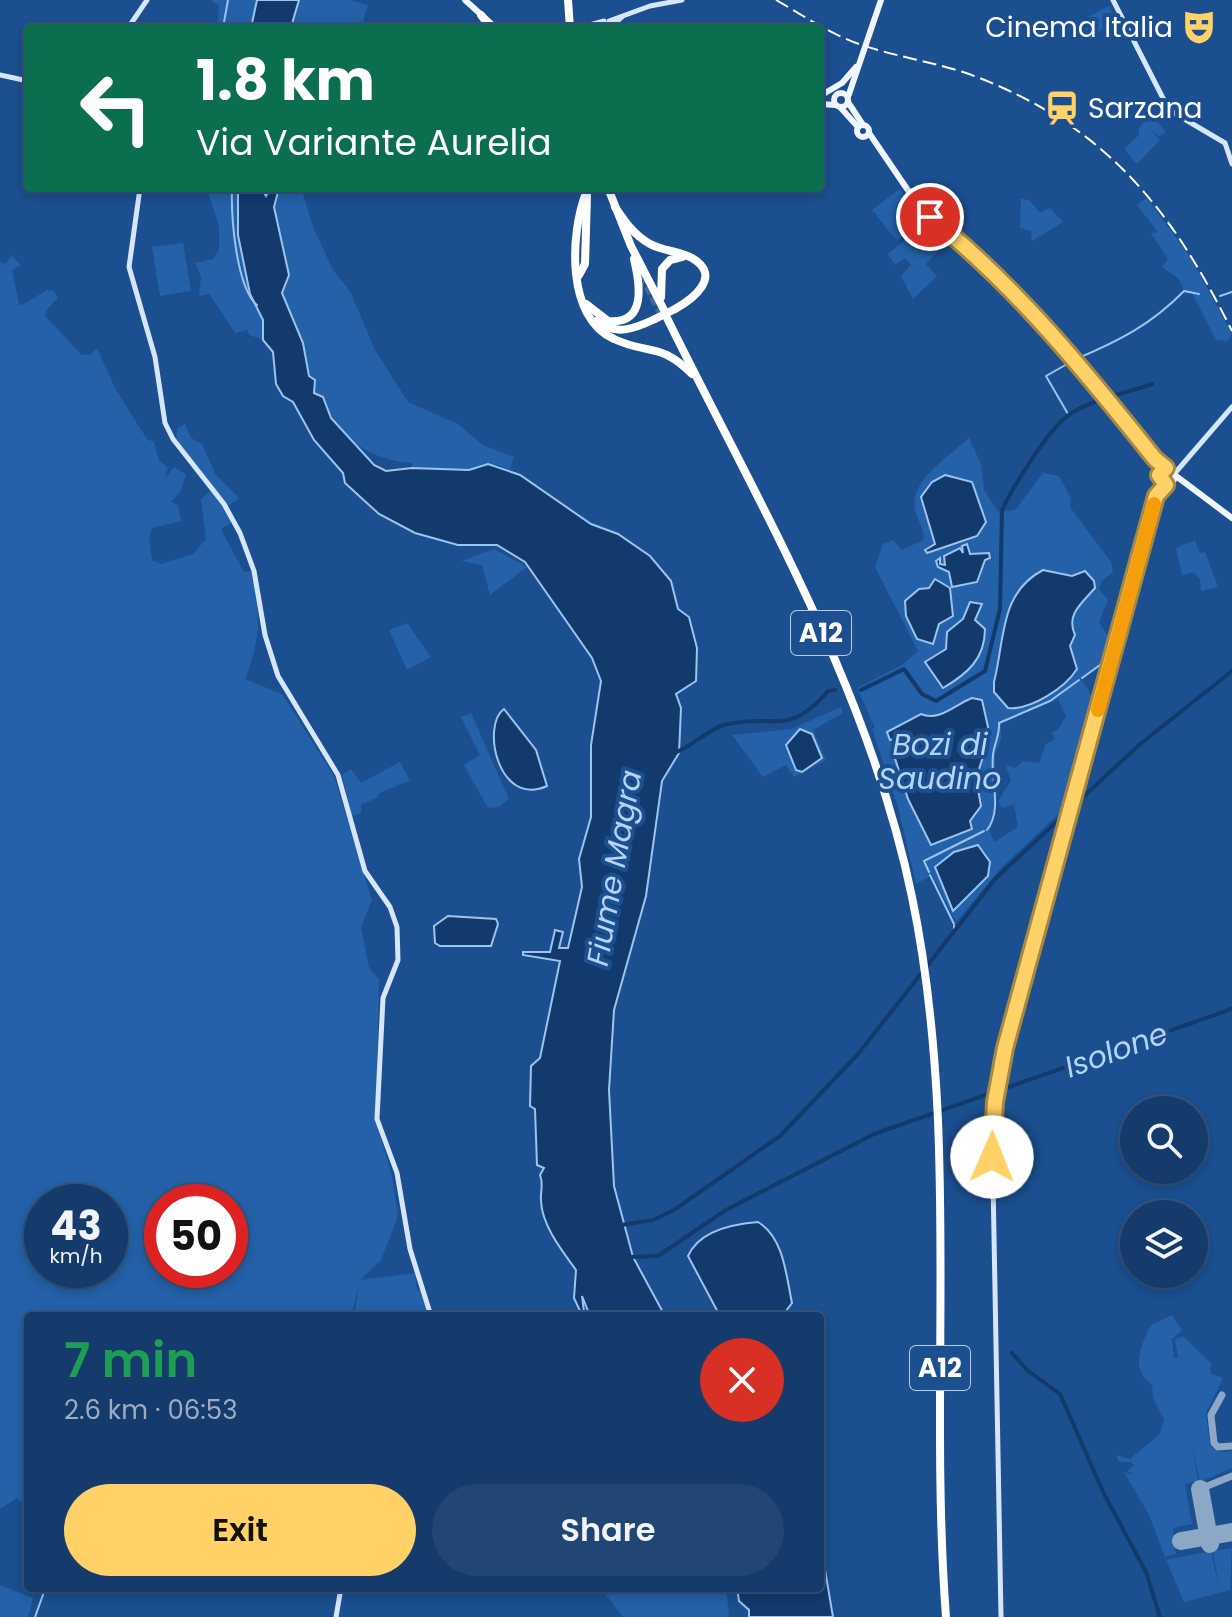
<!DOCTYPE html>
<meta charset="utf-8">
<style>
body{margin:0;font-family:Poppins,sans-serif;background:#214673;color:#f1f3f6;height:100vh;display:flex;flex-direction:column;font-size:30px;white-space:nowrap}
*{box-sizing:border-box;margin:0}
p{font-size:26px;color:#9dadc1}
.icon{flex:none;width:44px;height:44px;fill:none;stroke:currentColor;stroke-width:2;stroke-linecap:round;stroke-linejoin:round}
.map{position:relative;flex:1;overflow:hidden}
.details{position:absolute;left:24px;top:1312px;width:800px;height:280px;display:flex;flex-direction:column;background:#143b6b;border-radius:8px;box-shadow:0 4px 12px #0003,0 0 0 2px #33557e}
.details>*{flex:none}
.top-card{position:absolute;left:24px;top:24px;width:800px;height:168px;border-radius:8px;box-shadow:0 4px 12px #0003,0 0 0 2px #33557e;background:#0b6e4f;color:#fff;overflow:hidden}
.fabs{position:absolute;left:1120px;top:1096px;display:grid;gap:16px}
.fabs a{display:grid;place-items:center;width:88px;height:88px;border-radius:50%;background:#143b6b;box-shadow:0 4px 12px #0003,0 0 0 2px #33557e;font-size:40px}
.speed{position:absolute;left:24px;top:1184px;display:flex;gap:16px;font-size:40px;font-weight:700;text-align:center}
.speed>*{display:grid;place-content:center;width:104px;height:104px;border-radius:50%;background:#143b6b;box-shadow:0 4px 12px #0003,0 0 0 2px #33557e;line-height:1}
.speed small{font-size:20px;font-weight:400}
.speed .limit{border:12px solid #d22;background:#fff;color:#111}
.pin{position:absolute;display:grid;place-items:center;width:68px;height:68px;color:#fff;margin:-34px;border:4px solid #fff;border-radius:50%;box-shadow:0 2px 8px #0007}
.me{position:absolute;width:88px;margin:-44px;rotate:1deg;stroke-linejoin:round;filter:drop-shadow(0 0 6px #0008)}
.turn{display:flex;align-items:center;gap:28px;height:168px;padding:0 40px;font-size:36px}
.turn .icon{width:104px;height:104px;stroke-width:2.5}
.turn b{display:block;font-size:56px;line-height:68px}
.round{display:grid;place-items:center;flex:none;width:84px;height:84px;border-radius:42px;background:#214673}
.summary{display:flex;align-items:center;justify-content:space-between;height:136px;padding:0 40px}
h1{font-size:48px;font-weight:600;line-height:60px;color:#1e9e55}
.button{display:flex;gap:16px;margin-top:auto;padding:16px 40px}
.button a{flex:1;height:92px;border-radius:48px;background:#ffd166;color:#111;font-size:32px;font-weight:600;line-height:92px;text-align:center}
.button a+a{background:#214673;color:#f1f3f6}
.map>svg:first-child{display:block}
.green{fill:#2461a8;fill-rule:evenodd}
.water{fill:#123a6d;stroke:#9cc4f0;stroke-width:2}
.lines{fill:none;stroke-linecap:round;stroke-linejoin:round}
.stream{stroke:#9cc4f0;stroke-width:2}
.canal{stroke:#123a6d;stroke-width:4}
.taxiway{stroke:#8da7c7;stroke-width:7}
.runway{stroke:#8da7c7;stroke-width:18}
.highway-tunnel{stroke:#3d69a0;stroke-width:8;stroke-dasharray:8 4;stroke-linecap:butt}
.secondary{stroke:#d6e6fa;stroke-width:5}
.primary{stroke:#f0f6ff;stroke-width:6}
.highway{stroke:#fff;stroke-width:8}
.rail{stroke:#fff;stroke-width:2;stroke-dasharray:14 6;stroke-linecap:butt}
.highway-bridge{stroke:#fff;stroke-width:8}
.route-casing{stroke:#a68842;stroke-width:20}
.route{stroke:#ffd166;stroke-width:14}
.slow{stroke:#f59e0b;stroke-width:14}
.labels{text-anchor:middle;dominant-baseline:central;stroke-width:8;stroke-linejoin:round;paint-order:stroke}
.shield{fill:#1b4f8f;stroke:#bbcadd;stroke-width:2}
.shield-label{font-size:26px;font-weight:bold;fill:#fff}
.poi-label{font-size:28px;fill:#fff;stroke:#1b4f8f;text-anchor:end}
.water-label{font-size:30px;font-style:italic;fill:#b5d3f5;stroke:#1b4f8f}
</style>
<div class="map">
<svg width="1232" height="1617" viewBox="0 0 1232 1617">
<rect width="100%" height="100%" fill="#1b4f8f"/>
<!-- green -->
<g class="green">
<polygon points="257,0 251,28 217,28 219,6 211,0"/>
<polygon points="299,0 349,0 368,5 361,28 291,28"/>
<polygon points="1109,6 1116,20 1087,40 1076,23"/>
<polygon points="1151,114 1166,132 1159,136 1151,130 1160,140 1137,164 1124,149 1139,135 1139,128"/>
<polygon points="195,188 238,188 238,235 250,294 263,320 263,340 250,335 247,330 235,333 209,294 199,296 201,277 195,263 213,259 219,249 219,226 208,192"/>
<path d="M 279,188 L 301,188 L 314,229 L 333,270 L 350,291 L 375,350 L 408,402 L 458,424 L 483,445 L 514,457 L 510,470 L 497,465 L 455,471 L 412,468 L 412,463 C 376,462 330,436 324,398 L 314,393 L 303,343 L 284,300 L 282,293 L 287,285 L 274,207 Z"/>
<polygon points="900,189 910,204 905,209 919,223 897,241 872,210"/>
<polygon points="1021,198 1030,201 1040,213 1050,208 1063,222 1032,241 1031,231 1020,228"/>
<polygon points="1147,198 1191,258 1232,334 1228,341 1216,340 1192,293 1184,291 1179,279 1162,267 1168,259 1151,233 1158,232 1137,205"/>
<polygon points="928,220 950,239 926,264 937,276 913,299 901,276 911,265 905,258 895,265 888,254"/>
<polygon points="183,243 191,291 160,296 152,247"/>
<path d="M 11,255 L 21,265 L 12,270 L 19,304 L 22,305 L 47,290 L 54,291 L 58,298 L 46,310 L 45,316 L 82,355 L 90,355 L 97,348 L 116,390 L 147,439 L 154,442 L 159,460 L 168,468 L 165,478 L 174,467 L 186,474 L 181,491 L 171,502 L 178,505 L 181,521 L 152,528 L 149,540 L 152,560 L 161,564 L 193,554 L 206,539 L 201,499 L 212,490 L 233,522 L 221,529 L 244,572 L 251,571 C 261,610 261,641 245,679 L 282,694 L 334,776 L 372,900 L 361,927 L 369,968 L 379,979 L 376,1122 L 392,1176 L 398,1216 L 381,1260 L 360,1280 L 415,1273 L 417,1290 L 421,1291 L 429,1313 L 358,1315 L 355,1311 L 359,1286 L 351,1316 L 28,1316 L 28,1509 L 17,1498 L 0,1509 L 0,262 L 6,264 ZM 42,1202 L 110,1202 L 110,1270 L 42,1270 ZM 162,1202 L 230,1202 L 230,1270 L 162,1270 Z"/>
<polygon points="185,424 191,438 202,444 216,475 239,498 227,507 176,438 177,429"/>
<path d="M 969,438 L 981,464 L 984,490 L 999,513 L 1016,509 L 1043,473 L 1059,476 L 1071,498 L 1070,507 L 1111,562 L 1113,572 L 1102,581 L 1099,589 L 1108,600 L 1099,622 L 1113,644 L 1108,661 L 1082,680 L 1097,704 L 1068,805 L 1001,868 L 956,922 L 932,875 L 916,884 L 898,807 L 872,729 L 875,728 L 857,688 L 902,665 L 918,651 L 875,567 L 883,544 L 893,540 L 902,550 L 923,540 C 926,530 917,521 915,510 C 909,480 950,456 969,438 ZM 1058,699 L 1066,716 L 1060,727 L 1052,733 L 1055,739 L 1046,744 L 1039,763 L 1023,761 L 1015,768 L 1005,764 L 1011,781 L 998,801 L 1002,808 L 1014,805 L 1018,827 L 994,842 L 990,831 L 995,808 L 995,753 L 1001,740 L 1001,723 Z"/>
<polygon points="1195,540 1200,553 1205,552 1218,587 1201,591 1200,580 1194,572 1182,575 1176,548"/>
<polygon points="494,549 527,567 490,595 482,565 461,561"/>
<polygon points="407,623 431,657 407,670 389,630"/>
<polygon points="841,707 843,713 813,730 826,760 794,777 786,765 763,777 732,735 791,729"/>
<polygon points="471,713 509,799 499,807 488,808 464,765 480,755 461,717"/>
<polygon points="400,762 410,780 378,794 378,797 361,805 361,813 352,817 342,775 351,769 361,783"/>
<path d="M 1172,1315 L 1182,1330 L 1172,1339 L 1174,1358 L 1178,1358 L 1175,1340 L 1183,1336 L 1213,1365 L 1210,1366 L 1211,1374 L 1223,1378 L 1206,1413 L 1210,1446 L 1220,1452 L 1232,1451 L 1232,1468 L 1200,1482 L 1192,1445 L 1198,1481 L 1185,1484 L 1192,1524 L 1173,1528 L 1176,1554 L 1165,1557 L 1149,1515 L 1124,1472 L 1137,1476 L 1127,1471 L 1134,1466 L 1131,1462 L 1119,1462 L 1116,1455 L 1130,1459 L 1160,1434 L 1164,1419 L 1153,1398 L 1152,1385 C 1129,1369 1141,1345 1151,1325 Z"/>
<polygon points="1232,1548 1230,1590 1184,1602 1166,1560 1211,1551 1219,1587 1213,1551"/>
<polygon points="0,1585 33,1598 28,1617 0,1617"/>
<polygon points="608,1588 726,1588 729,1617 623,1617 606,1595"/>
</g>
<!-- water -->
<g class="water">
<polygon points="257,0 299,0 291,27 251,28"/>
<path d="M 238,188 L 261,188 L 266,196 L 270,188 L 279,188 L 274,207 L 289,275 L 282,293 L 303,343 L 309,376 L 315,380 L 314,393 L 323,397 L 331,418 L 374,465 L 386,471 L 412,468 L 469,470 L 488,464 L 520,475 L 591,524 L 618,534 L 650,556 L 671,581 L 678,609 L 689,617 L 697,648 L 696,681 L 676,694 L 681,708 L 679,753 L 662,781 L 646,896 L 614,1010 L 609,1090 L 614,1186 L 633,1257 L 665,1316 L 590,1316 L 582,1296 L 584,1312 L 581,1313 L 574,1298 L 576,1270 C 563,1252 542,1226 541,1201 C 540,1191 544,1185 540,1175 L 544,1168 L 537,1165 L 535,1109 L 530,1106 L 531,1066 L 540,1058 L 560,961 L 523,955 L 523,952 L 550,952 L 555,930 L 563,932 L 559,948 L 568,948 L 582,887 L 579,859 L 591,817 L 591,745 L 601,681 L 592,658 L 525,562 L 497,545 L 458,545 L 415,533 L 379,514 L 345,483 L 343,473 L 314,440 L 293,402 L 283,396 L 276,384 L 273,352 L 263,340 L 263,320 L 250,294 L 238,235 Z"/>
<polygon points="945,475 972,482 986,522 977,536 927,553 925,550 935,544 921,497 932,482"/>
<polygon points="967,544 970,554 989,553 990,558 985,560 977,582 952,587 949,572 938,567 936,561 940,558 940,564 945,565 944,556 960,548 963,553 962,546"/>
<path d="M 1043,570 L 1072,576 L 1085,571 L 1094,581 L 1095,588 C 1080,605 1066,615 1075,635 L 1070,646 L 1077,669 C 1065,688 1031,710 1008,708 L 994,692 L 994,682 C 1005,640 999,593 1043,570 Z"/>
<polygon points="935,579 950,588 953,616 939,624 933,644 917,639 906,616 905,601 919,589 929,588"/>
<path d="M 970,602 L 982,604 L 975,620 L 985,629 C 985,659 967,674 943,688 L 925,662 L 946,649 L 947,632 L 963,619 Z"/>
<path d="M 972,698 L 982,700 L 990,736 L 976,778 L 981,806 L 970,821 L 972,829 L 931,845 L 908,799 L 892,749 L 908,736 L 890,740 L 887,732 L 921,714 C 939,722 956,704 972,698 Z"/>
<path d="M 504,709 L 536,750 L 547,786 C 498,808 481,725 504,709 Z"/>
<polygon points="800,729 812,734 822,758 802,772 796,770 786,745"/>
<polygon points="978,845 990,862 988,876 953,911 935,867 954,852"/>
<polygon points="448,916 496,919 498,924 491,946 440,946 435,943 434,926"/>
<path d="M 758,1222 C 784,1238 786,1275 792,1303 L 782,1316 L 720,1316 L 688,1256 C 699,1231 733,1224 758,1222 Z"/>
<polygon points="820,1540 833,1617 749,1617 749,1610 739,1601 737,1588 820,1588"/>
</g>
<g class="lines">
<!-- stream -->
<g class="stream">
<polyline points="223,28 228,0"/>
<path d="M 232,188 C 231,216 236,287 257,305"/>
<polyline points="1220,296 1232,292"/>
<path d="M 1076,359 C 1119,341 1152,324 1184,291 L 1199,294"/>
<polyline points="1068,414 1046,376 1069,363"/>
<polyline points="1082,678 1104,662 1111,644"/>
<path d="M 987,830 C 1003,810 990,778 993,755 C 994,744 1000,735 999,723 L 1050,701 L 1079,680"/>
<polyline points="929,872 924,861 984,831"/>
<polyline points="930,875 954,924"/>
<polyline points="954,926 954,930"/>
<polyline points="35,1617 44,1592"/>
</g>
<!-- canal -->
<g class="canal">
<path d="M 861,690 L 904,669 L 922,694 L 936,701 L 985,671 L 1000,609 L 1002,510 C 1014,485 1049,428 1070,414 C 1092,399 1127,393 1152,384"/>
<path d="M 674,753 C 692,747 705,731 724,725 C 773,712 787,739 828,691 L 835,690"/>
<polyline points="621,1225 653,1220 674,1210 780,1136 859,1053 995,879 1139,745 1232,671"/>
<polyline points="628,1257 658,1256 726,1210 874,1134 1232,1009"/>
<polyline points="1012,1353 1028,1371 1060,1394 1104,1494 1146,1572 1160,1617"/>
</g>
<!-- taxiway -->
<g class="taxiway">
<polyline points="1222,1395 1211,1415 1214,1443 1218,1447 1232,1446"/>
<polyline points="1200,1489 1232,1476"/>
</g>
<!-- runway -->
<g class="runway">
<polyline points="1200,1489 1210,1544"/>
<polyline points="1181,1541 1232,1532"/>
</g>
<!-- highway-tunnel -->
<polyline class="highway-tunnel" points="642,276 663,317"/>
<!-- secondary -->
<g class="secondary">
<polyline points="1113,0 1169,110 1225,143 1232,164"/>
<polyline points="609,21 650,6 682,0"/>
<polyline points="611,27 622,17"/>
<polyline points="128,28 147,0"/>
<polyline points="579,28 604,21"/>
<polyline points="0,75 28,81"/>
<polyline points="140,188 129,267 155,357 165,423 173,439 224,504 240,533 254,571 265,635 278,676 338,775 365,871 390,907 397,927 398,960 383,998 377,1119 397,1173 410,1249 431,1316"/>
<polyline points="1175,473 1232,407"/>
<polyline points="1157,496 1166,485"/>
<polyline points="336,1617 341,1588"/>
<polyline points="1001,1617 992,1126 997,1086 1159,479"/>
</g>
<!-- primary -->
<g class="primary">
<polyline points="465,0 496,28"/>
<circle cx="841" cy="100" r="7"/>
<polyline points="820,96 842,83 856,67"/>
<polyline points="848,97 881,0"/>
<polyline points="848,102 863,125"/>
<polyline points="820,104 836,105"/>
<polyline points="840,107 858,127"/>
<circle cx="863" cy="131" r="6"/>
<polyline points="869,133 920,208 1000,276 1042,322"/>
<circle cx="1042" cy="326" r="4.5"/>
<path d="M 1042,331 C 1065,347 1150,449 1159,475"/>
<polyline points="1154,458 1166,468"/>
<circle cx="1167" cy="476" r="8"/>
<polyline points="1176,476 1232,518"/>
</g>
<!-- highway -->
<g class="highway">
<polyline points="568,0 570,28"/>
<polyline points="481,15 491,28"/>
<polyline points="608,188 631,246 665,312"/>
<path d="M 586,193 C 570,234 566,318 614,339 C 648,355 660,342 692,374"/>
<path d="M 615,207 C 625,222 634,235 650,244 C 663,251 679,251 692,258 C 723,276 693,299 675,309"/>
<polyline points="579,275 585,264 587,195"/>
<polyline points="661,297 662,269 670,260 682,257"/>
<path d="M 586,304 L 608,321 C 647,325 640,284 634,259"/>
<path d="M 666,316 C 759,505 869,688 912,897 C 961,1133 928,1378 946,1617"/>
<path d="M 596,321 C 616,336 634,329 655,319"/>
</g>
<!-- rail -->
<path class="rail" d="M 776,0 C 804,16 832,35 862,45 C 897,57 934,62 969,74 C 1104,124 1170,206 1232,331"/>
<!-- highway-bridge -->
<polyline class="highway-bridge" points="655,319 675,309"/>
</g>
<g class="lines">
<!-- route casing -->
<g class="route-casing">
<path id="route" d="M 930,217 C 1017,287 1085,371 1155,459 L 1166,468 L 1159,475 L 1166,485 L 1156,496 L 1005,1048 L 995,1102 L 992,1157"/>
</g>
<!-- route -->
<use href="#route" class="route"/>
<!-- slow -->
<polyline class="slow" points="1098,710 1154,504"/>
</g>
<!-- icons -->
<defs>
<g id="theatre-bare" transform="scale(2.76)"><path d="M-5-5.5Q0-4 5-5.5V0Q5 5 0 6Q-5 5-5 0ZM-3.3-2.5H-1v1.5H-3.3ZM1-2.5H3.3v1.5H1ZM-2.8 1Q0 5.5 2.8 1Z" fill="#ffd166" stroke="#1b4f8f" stroke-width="2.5" paint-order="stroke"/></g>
<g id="station-bare" transform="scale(2.76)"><path d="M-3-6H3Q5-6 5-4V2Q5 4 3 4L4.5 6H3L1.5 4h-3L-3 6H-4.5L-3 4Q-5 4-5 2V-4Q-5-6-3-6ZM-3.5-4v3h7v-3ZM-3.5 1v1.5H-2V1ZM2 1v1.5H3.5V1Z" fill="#ffd166" stroke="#1b4f8f" stroke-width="2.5" paint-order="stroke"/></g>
</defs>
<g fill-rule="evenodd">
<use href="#theatre-bare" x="1199" y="27"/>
<use href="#station-bare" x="1062" y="108"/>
</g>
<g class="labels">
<!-- shield labels -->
<g class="shield">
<rect x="791" y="611" width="60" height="44" rx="6"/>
<rect x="910" y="1346" width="60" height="44" rx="6"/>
</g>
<g class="shield-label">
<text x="821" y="633">A12</text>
<text x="940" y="1368">A12</text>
</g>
<!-- poi labels -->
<g class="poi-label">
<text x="1173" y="27">Cinema Italia</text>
<text x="1088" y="108" text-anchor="start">Sarzana</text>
</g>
<!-- water labels -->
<g class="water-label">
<text x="940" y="744">Bozi di<tspan x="940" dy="34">Saudino</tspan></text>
<text transform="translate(614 868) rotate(-80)">Fiume Magra</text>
<text transform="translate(1116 1050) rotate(-20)">Isolone</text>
</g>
</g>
</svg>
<div class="fabs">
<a><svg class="icon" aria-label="search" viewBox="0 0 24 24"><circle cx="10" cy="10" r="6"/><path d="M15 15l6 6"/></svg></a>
<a><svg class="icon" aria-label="layers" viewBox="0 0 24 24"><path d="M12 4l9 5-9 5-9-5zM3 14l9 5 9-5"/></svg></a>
</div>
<div class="speed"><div>43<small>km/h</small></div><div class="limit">50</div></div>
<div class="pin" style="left:930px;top:217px;background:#d93025"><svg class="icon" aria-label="arrive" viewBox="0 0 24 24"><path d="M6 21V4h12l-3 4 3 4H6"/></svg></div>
<svg class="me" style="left:992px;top:1157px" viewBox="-20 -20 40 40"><circle r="19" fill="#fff"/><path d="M0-13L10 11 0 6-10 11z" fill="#ffd166"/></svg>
<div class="top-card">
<div class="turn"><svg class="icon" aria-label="left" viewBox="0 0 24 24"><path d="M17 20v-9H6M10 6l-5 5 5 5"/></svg><div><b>1.8 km</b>Via Variante Aurelia</div></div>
</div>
<section class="details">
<div class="summary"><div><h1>7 min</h1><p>2.6 km · 06:53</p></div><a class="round" style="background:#d93025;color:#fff"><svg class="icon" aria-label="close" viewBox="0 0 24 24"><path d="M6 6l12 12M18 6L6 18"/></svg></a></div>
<div class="button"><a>Exit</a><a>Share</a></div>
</section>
</div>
